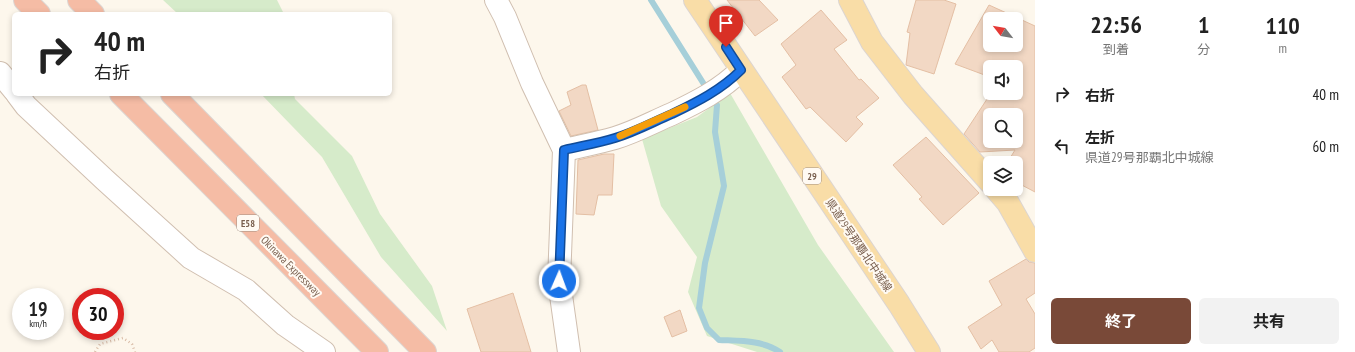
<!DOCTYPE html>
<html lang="ja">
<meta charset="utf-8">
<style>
body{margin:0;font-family:"PT Sans Narrow","Noto Sans JP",sans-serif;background:#f2f2f2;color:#222;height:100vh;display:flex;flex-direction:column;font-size:15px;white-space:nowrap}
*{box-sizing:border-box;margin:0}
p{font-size:13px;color:#767676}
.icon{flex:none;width:22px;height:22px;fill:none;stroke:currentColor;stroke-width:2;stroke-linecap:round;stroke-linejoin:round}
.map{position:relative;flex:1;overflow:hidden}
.details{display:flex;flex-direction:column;background:#fff;width:320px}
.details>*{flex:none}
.banner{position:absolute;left:12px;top:12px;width:380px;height:84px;border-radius:6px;box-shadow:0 2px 6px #0003;background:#fff;color:#222;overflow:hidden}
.needle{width:26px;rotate:301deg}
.buttons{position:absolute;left:983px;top:12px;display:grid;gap:8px}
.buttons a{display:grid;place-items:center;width:40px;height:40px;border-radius:6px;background:#fff;box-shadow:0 2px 6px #0003;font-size:20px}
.speed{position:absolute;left:12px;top:288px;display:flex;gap:8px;font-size:20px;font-weight:700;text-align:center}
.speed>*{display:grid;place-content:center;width:52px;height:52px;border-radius:50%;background:#fff;box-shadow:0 2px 6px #0003;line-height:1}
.speed small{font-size:10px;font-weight:400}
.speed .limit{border:6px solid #d22;background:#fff;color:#111}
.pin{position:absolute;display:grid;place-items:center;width:34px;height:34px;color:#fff;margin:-41px -17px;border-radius:50% 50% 50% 0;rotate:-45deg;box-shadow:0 0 4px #0007}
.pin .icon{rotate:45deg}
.me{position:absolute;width:44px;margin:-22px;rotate:2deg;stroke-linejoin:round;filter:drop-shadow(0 0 3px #0008)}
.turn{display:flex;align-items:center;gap:14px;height:84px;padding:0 16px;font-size:18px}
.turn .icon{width:52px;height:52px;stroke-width:2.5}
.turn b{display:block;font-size:28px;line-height:34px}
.eta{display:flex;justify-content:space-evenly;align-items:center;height:68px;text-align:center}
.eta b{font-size:24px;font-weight:700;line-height:28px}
.primary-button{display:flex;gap:8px;margin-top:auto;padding:8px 16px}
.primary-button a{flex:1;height:46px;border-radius:6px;background:#794938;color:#fff;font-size:16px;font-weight:700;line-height:46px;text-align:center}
.primary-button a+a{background:#f2f2f2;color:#222}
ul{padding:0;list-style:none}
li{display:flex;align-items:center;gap:12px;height:52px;padding:0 16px}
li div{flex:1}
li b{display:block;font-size:15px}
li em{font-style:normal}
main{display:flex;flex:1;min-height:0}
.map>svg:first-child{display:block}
.green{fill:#d6ebca}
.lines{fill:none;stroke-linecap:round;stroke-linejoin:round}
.stream{stroke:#a6cfd9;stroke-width:6}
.building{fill:#f2d8c4;stroke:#e4bfa4;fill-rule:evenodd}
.street-casing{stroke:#d0bfb0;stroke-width:24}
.primary-casing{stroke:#dcd5d1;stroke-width:24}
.highway-casing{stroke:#dcd5d1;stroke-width:24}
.path{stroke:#d8bba6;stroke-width:2.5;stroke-dasharray:1 3;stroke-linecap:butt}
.street{stroke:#fff;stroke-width:22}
.primary{stroke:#f9dda7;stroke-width:22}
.highway{stroke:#f5bca5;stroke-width:22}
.route-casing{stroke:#114b97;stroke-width:10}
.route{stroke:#1a73e8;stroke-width:7}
.slow{stroke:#f59e0b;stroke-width:7}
.labels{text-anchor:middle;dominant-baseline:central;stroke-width:4;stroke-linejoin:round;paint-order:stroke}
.shield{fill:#fffaf3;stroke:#a18e80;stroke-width:1}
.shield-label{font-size:10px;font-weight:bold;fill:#795f4e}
.street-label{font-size:11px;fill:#795f4e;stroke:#fffaf3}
</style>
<main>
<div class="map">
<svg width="1035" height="352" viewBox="0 0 1035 352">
<rect width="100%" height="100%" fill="#fdf7ec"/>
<!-- green -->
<g class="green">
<polygon points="163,0 277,0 284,14 178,14"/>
<polygon points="730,93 818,245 894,352 757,352 707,336 688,292 697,257 661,206 642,139 697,117"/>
<polygon points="261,94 294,94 295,99 352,156 380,214 432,286 447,331 381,257 322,157"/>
</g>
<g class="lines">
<!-- stream -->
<path class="stream" d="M 651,0 L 717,105 L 715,132 L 724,186 L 705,263 L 699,308 L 707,328 L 719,340 C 741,341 762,340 780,352"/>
</g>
<!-- building -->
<g class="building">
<polygon points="727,0 759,0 778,20 755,36"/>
<polygon points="916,0 944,0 956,4 934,74 906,65 910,33 907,32"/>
<path d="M 989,5 L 1035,26 L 1035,192 L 1016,182 L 1016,163 L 1007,163 L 1015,150 L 980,152 L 964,134 L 991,93 L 1016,93 L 1016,67 L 990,67 L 990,77 L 955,64 ZM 990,19 L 1016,19 L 1016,45 L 990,45 ZM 990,115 L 1016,115 L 1016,141 L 990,141 Z"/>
<polygon points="821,10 847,40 834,49 859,80 861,79 879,98 856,117 863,124 846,142 810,107 806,109 782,77 796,65 781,44"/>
<polygon points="582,85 586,85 598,130 571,136 559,111 571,105 567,92"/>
<polygon points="926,137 979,193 943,225 919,199 922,197 893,165"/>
<polygon points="604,154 614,154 612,195 598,195 594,215 576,214 578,160"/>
<polygon points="1026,259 1029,262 1035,263 1035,293 1026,299 1035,314 1035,348 1029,352 999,352 992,340 981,349 968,327 1002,305 989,281"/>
<polygon points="513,293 531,352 481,352 467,309"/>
<polygon points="680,310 687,331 672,337 664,317"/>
</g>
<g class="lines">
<!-- street casing -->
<g class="street-casing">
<g id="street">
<polyline points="496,0 505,17 532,83 564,150 559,281 569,352"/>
<polyline points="0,73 14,90"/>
<polyline points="17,94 26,106 105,180 191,258 246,290 285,325 324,352"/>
<path d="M 564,150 C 581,146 598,143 615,138 C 635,132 653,122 672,114 C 697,102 721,90 741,70"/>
</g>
</g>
<!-- primary casing -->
<g class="primary-casing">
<g id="primary">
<polyline points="695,0 899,304 929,352"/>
<polyline points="850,0 872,42 913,95 990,182"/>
<polyline points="996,189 1008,203 1035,251"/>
</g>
</g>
<!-- highway casing -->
<g class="highway-casing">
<g id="highway">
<polyline points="25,0 39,14"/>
<polyline points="79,0 93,14"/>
<polyline points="121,94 377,352"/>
<polyline points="172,94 425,352"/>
</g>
</g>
<!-- path -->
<polyline class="path" points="95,352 100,344 123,338 132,344 135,352"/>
<!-- street -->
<use href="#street" class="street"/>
<!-- primary -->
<use href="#primary" class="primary"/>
<!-- highway -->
<use href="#highway" class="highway"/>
</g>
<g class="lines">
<!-- route casing -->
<g class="route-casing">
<path id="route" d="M 559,281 L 564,150 C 581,146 599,143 615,138 C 635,132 653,122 672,114 C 697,102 721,90 741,70 L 726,47"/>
</g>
<!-- route -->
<use href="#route" class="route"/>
<!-- slow -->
<polyline class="slow" points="620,136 685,107"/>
</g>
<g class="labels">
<!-- shield labels -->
<g class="shield">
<rect x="803" y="168" width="18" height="16" rx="3"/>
<rect x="237" y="215" width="22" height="16" rx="3"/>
</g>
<g class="shield-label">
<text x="812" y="176">29</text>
<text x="248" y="223">E58</text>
</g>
<!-- street labels -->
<g class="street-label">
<text transform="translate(859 245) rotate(56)">県道29号那覇北中城線</text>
<text transform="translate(291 266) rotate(45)">Okinawa Expressway</text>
</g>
</g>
</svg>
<div class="buttons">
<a><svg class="needle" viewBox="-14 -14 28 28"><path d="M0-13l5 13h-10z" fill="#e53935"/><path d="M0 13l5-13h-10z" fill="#767676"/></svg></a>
<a><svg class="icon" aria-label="sound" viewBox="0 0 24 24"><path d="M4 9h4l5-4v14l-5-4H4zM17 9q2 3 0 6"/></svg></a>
<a><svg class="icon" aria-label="search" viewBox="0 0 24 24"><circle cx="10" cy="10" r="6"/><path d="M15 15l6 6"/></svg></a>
<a><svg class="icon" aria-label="layers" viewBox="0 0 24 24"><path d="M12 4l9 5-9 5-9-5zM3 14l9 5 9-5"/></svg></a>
</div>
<div class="speed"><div>19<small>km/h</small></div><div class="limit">30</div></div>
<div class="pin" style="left:726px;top:47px;background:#d93025"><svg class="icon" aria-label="arrive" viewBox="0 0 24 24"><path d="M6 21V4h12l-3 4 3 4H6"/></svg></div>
<svg class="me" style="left:559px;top:281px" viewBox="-20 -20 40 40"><circle r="17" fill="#1a73e8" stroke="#fff" stroke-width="3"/><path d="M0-11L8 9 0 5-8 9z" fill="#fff"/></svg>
<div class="banner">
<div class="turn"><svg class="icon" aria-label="right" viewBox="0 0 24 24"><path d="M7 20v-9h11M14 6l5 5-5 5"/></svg><div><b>40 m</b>右折</div></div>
</div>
</div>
<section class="details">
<div class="eta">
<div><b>22:56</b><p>到着</p></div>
<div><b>1</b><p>分</p></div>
<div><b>110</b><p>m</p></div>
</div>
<ul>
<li><svg class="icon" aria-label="right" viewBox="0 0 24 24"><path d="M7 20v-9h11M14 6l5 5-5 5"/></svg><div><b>右折</b></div><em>40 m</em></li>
<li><svg class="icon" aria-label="left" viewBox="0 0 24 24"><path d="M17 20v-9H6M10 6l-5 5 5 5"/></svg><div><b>左折</b><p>県道29号那覇北中城線</p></div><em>60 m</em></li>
</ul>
<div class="primary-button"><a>終了</a><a>共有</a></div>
</section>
</main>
